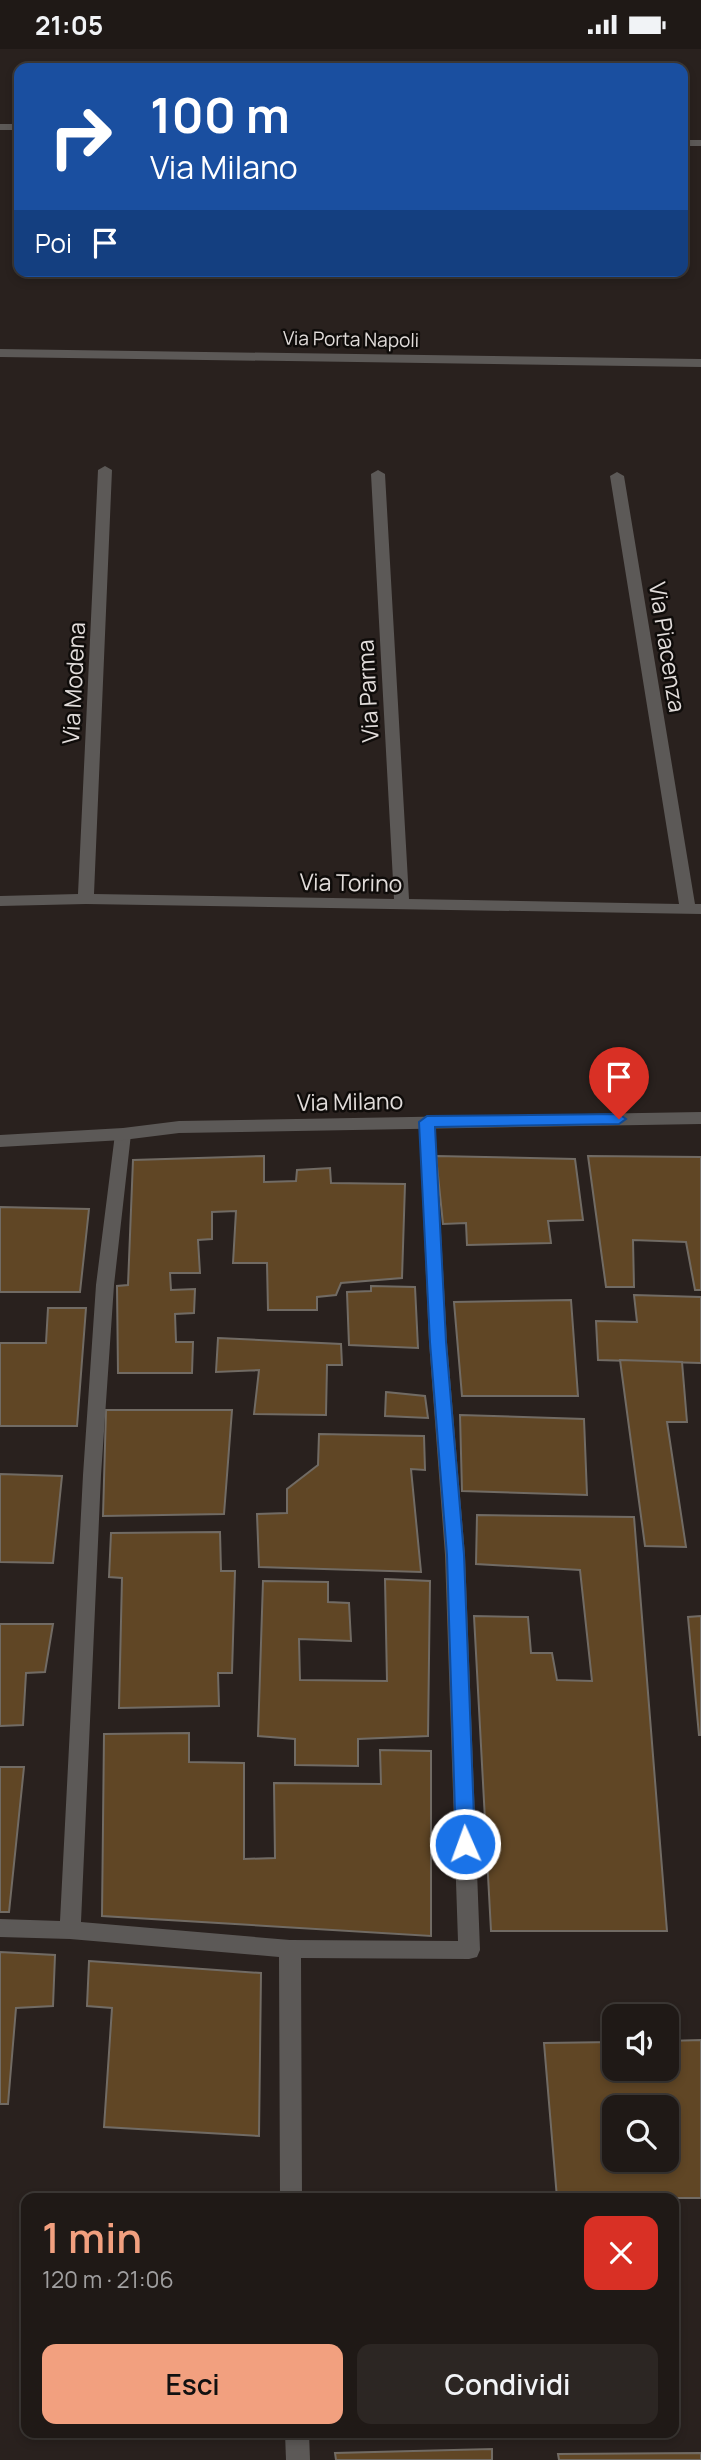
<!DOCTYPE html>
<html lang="it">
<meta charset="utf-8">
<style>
body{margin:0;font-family:Manrope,sans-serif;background:#2c2623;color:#f1f3f6;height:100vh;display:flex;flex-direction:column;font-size:26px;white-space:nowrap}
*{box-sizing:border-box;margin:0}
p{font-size:23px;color:#a1a0a1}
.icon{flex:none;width:38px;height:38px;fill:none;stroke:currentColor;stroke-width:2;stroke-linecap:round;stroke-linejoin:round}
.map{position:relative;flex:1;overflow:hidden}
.drawer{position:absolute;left:21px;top:2144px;width:658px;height:245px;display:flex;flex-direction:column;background:#1f1916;border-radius:14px;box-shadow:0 4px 10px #0003,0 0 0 2px #3c3835}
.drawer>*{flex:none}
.hud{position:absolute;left:14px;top:14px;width:674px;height:214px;border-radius:14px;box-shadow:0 4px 10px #0003,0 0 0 2px #3c3835;background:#1a4fa0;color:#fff;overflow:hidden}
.buttons{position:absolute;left:602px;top:1955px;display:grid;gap:14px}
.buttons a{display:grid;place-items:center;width:77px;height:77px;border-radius:14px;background:#1f1916;box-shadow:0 4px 10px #0003,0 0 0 2px #3c3835;font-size:35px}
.pin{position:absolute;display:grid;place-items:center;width:60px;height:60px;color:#fff;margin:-72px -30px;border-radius:50% 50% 50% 0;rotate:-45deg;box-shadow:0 0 7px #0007}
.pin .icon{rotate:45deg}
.me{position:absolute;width:77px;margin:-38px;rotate:358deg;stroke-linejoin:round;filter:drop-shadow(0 0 5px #0008)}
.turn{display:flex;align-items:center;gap:24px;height:147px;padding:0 21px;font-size:32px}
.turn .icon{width:91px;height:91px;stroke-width:2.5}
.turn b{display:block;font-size:49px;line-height:60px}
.then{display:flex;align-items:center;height:66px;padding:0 21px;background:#0003;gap:14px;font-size:26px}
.round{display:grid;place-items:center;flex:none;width:74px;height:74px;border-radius:14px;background:#2c2623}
.overview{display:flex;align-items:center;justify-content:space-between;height:119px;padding:0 21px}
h1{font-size:42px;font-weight:600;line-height:52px;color:#f2a07f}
.primary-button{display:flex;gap:14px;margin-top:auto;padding:14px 21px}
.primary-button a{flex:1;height:80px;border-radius:14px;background:#f2a07f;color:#111;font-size:28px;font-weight:600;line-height:80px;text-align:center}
.primary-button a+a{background:#2c2623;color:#f1f3f6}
.status{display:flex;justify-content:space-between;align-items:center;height:49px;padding:0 35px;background:#1f1916;direction:ltr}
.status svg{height:19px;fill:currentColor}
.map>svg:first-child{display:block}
.building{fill:#604625;stroke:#716b64;stroke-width:2;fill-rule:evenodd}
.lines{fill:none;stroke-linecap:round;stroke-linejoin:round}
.minor{fill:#5c5957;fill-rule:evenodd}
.tertiary{fill:#5c5957;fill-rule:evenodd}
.route{fill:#1a73e8;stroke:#114b97;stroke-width:2}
.labels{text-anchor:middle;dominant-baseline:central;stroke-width:5;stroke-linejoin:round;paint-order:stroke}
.far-street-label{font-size:19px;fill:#e2dddb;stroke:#0f0c0a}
.street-label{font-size:23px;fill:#e2dddb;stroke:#0f0c0a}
</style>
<div class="status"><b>21:05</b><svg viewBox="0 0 49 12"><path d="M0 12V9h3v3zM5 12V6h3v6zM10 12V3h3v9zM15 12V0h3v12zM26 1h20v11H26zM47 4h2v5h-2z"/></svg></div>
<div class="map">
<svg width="701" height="2411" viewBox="0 0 701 2411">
<rect width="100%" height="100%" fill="#29211e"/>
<!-- building -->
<g class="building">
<polygon points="264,1107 264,1133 296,1132 297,1121 330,1119 331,1134 405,1135 402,1229 341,1234 336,1246 317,1248 317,1261 268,1261 267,1214 233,1214 236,1162 212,1163 212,1190 198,1191 200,1224 170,1224 171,1241 195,1240 194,1264 175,1265 176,1293 193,1293 192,1324 118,1324 117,1237 128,1236 133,1111"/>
<polygon points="436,1107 575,1110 583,1171 548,1172 551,1194 467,1196 466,1174 443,1175"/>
<polygon points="588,1107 701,1108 701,1241 695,1241 686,1193 633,1191 634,1238 606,1238"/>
<polygon points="0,1158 89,1160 80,1243 0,1243"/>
<polygon points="371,1237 415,1238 418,1299 349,1296 347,1243 371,1242"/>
<polygon points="634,1246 701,1248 701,1314 598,1311 596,1272 637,1273"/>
<polygon points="571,1251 578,1347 462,1347 454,1253"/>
<polygon points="48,1259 86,1259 77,1377 0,1377 0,1294 46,1294"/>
<polygon points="218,1289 341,1295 342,1316 327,1316 326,1366 254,1365 259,1321 216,1323"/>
<polygon points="620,1311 682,1313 687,1373 667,1373 686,1498 645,1497"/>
<polygon points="386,1343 425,1347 428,1369 385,1367"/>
<polygon points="106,1361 232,1361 224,1465 103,1467"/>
<polygon points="460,1366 584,1370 587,1446 462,1442"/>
<polygon points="319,1385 424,1387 425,1421 411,1420 421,1523 259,1518 257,1465 287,1464 287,1440 318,1416"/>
<polygon points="0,1425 62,1427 53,1514 0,1513"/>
<polygon points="477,1466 634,1468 667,1882 491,1882 474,1567 528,1568 531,1604 552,1604 557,1631 592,1632 580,1521 476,1515"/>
<polygon points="220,1483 221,1522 235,1522 232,1624 218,1624 219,1657 119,1659 122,1529 109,1528 111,1484"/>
<polygon points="385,1530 430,1532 428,1687 358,1690 358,1717 295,1716 295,1690 258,1687 263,1532 328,1533 328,1553 349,1554 351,1592 299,1590 300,1631 387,1632"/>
<polygon points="701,1567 701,1686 699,1686 688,1568"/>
<polygon points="0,1575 53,1575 45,1623 26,1624 23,1676 0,1677"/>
<polygon points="189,1684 189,1713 244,1714 244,1810 275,1809 274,1734 381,1735 380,1701 431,1702 431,1887 102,1867 104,1685"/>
<polygon points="0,1718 24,1718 9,1863 0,1863"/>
<polygon points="0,1903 55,1906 53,1957 16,1959 8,2055 0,2055"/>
<polygon points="89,1912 261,1924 259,2087 104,2078 112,1959 87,1957"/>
<path d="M 701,1991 L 701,2149 L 557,2149 L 544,1994 L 614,1993 L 614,2020 L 667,2020 L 667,1992 ZM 614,2058 L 667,2058 L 667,2110 L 614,2110 Z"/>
<polygon points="25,2184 26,2341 21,2341"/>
<polygon points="492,2400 492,2411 336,2411 335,2404"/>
<polygon points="701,2404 701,2411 559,2411 558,2405"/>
</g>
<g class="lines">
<!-- minor -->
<g class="minor">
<rect x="0" y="75" width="19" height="6"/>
<rect x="682" y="91" width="19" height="6"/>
<polygon points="0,300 701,310 701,318 0,308"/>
<polygon points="105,417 112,421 94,845 394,850 371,425 378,421 385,425 409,850 679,855 610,427 617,423 624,427 695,855 701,855 701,865 86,855 0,857 0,847 78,845 98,421"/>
<polygon points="427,1067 435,1073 447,1293 465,1506 480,1901 477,1908 469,1910 301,1909 302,2149 280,2149 279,1908 70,1890 0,1888 0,1870 60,1872 83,1426 96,1236 115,1085 123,1079 131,1085 114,1236 101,1426 81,1873 290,1891 458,1892 445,1506 429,1293 419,1073"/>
<polygon points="285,2384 309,2384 310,2411 286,2411"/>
</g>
<!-- tertiary -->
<polygon class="tertiary" points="701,1063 701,1075 179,1084 123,1091 0,1098 0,1086 123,1079 179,1072"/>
</g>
<!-- route -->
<polygon class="route" points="619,1065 626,1070 619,1075 435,1078 446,1293 464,1506 475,1795 472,1801 465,1803 459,1801 456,1795 447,1506 430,1293 419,1073 427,1067"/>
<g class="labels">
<!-- far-street labels -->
<g class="far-street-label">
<text transform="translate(351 290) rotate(1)">Via Porta Napoli</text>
</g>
<!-- street labels -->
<g class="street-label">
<text transform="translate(668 598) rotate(81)">Via Piacenza</text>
<text transform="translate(73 634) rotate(-87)">Via Modena</text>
<text transform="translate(367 642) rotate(-93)">Via Parma</text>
<text transform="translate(351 833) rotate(1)">Via Torino</text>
<text transform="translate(350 1052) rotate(-1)">Via Milano</text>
</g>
</g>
</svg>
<div class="buttons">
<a><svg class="icon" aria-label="sound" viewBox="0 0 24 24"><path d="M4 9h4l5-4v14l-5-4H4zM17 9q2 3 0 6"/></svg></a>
<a><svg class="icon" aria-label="search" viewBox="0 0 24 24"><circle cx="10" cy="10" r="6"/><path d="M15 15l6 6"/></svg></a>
</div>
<div class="pin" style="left:619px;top:1070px;background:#d93025"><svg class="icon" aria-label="arrive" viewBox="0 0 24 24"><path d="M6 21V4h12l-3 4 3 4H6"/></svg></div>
<svg class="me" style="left:465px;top:1795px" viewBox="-20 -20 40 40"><circle r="17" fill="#1a73e8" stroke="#fff" stroke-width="3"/><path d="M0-11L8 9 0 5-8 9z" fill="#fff"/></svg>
<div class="hud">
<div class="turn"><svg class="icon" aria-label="right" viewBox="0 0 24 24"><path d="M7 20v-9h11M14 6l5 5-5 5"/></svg><div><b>100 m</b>Via Milano</div></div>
<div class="then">Poi<svg class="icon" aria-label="arrive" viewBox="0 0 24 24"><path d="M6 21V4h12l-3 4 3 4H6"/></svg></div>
</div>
<section class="drawer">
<div class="overview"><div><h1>1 min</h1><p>120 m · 21:06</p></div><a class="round" style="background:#d93025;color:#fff"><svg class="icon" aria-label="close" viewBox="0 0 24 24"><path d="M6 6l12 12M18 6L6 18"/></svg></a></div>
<div class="primary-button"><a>Esci</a><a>Condividi</a></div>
</section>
</div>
